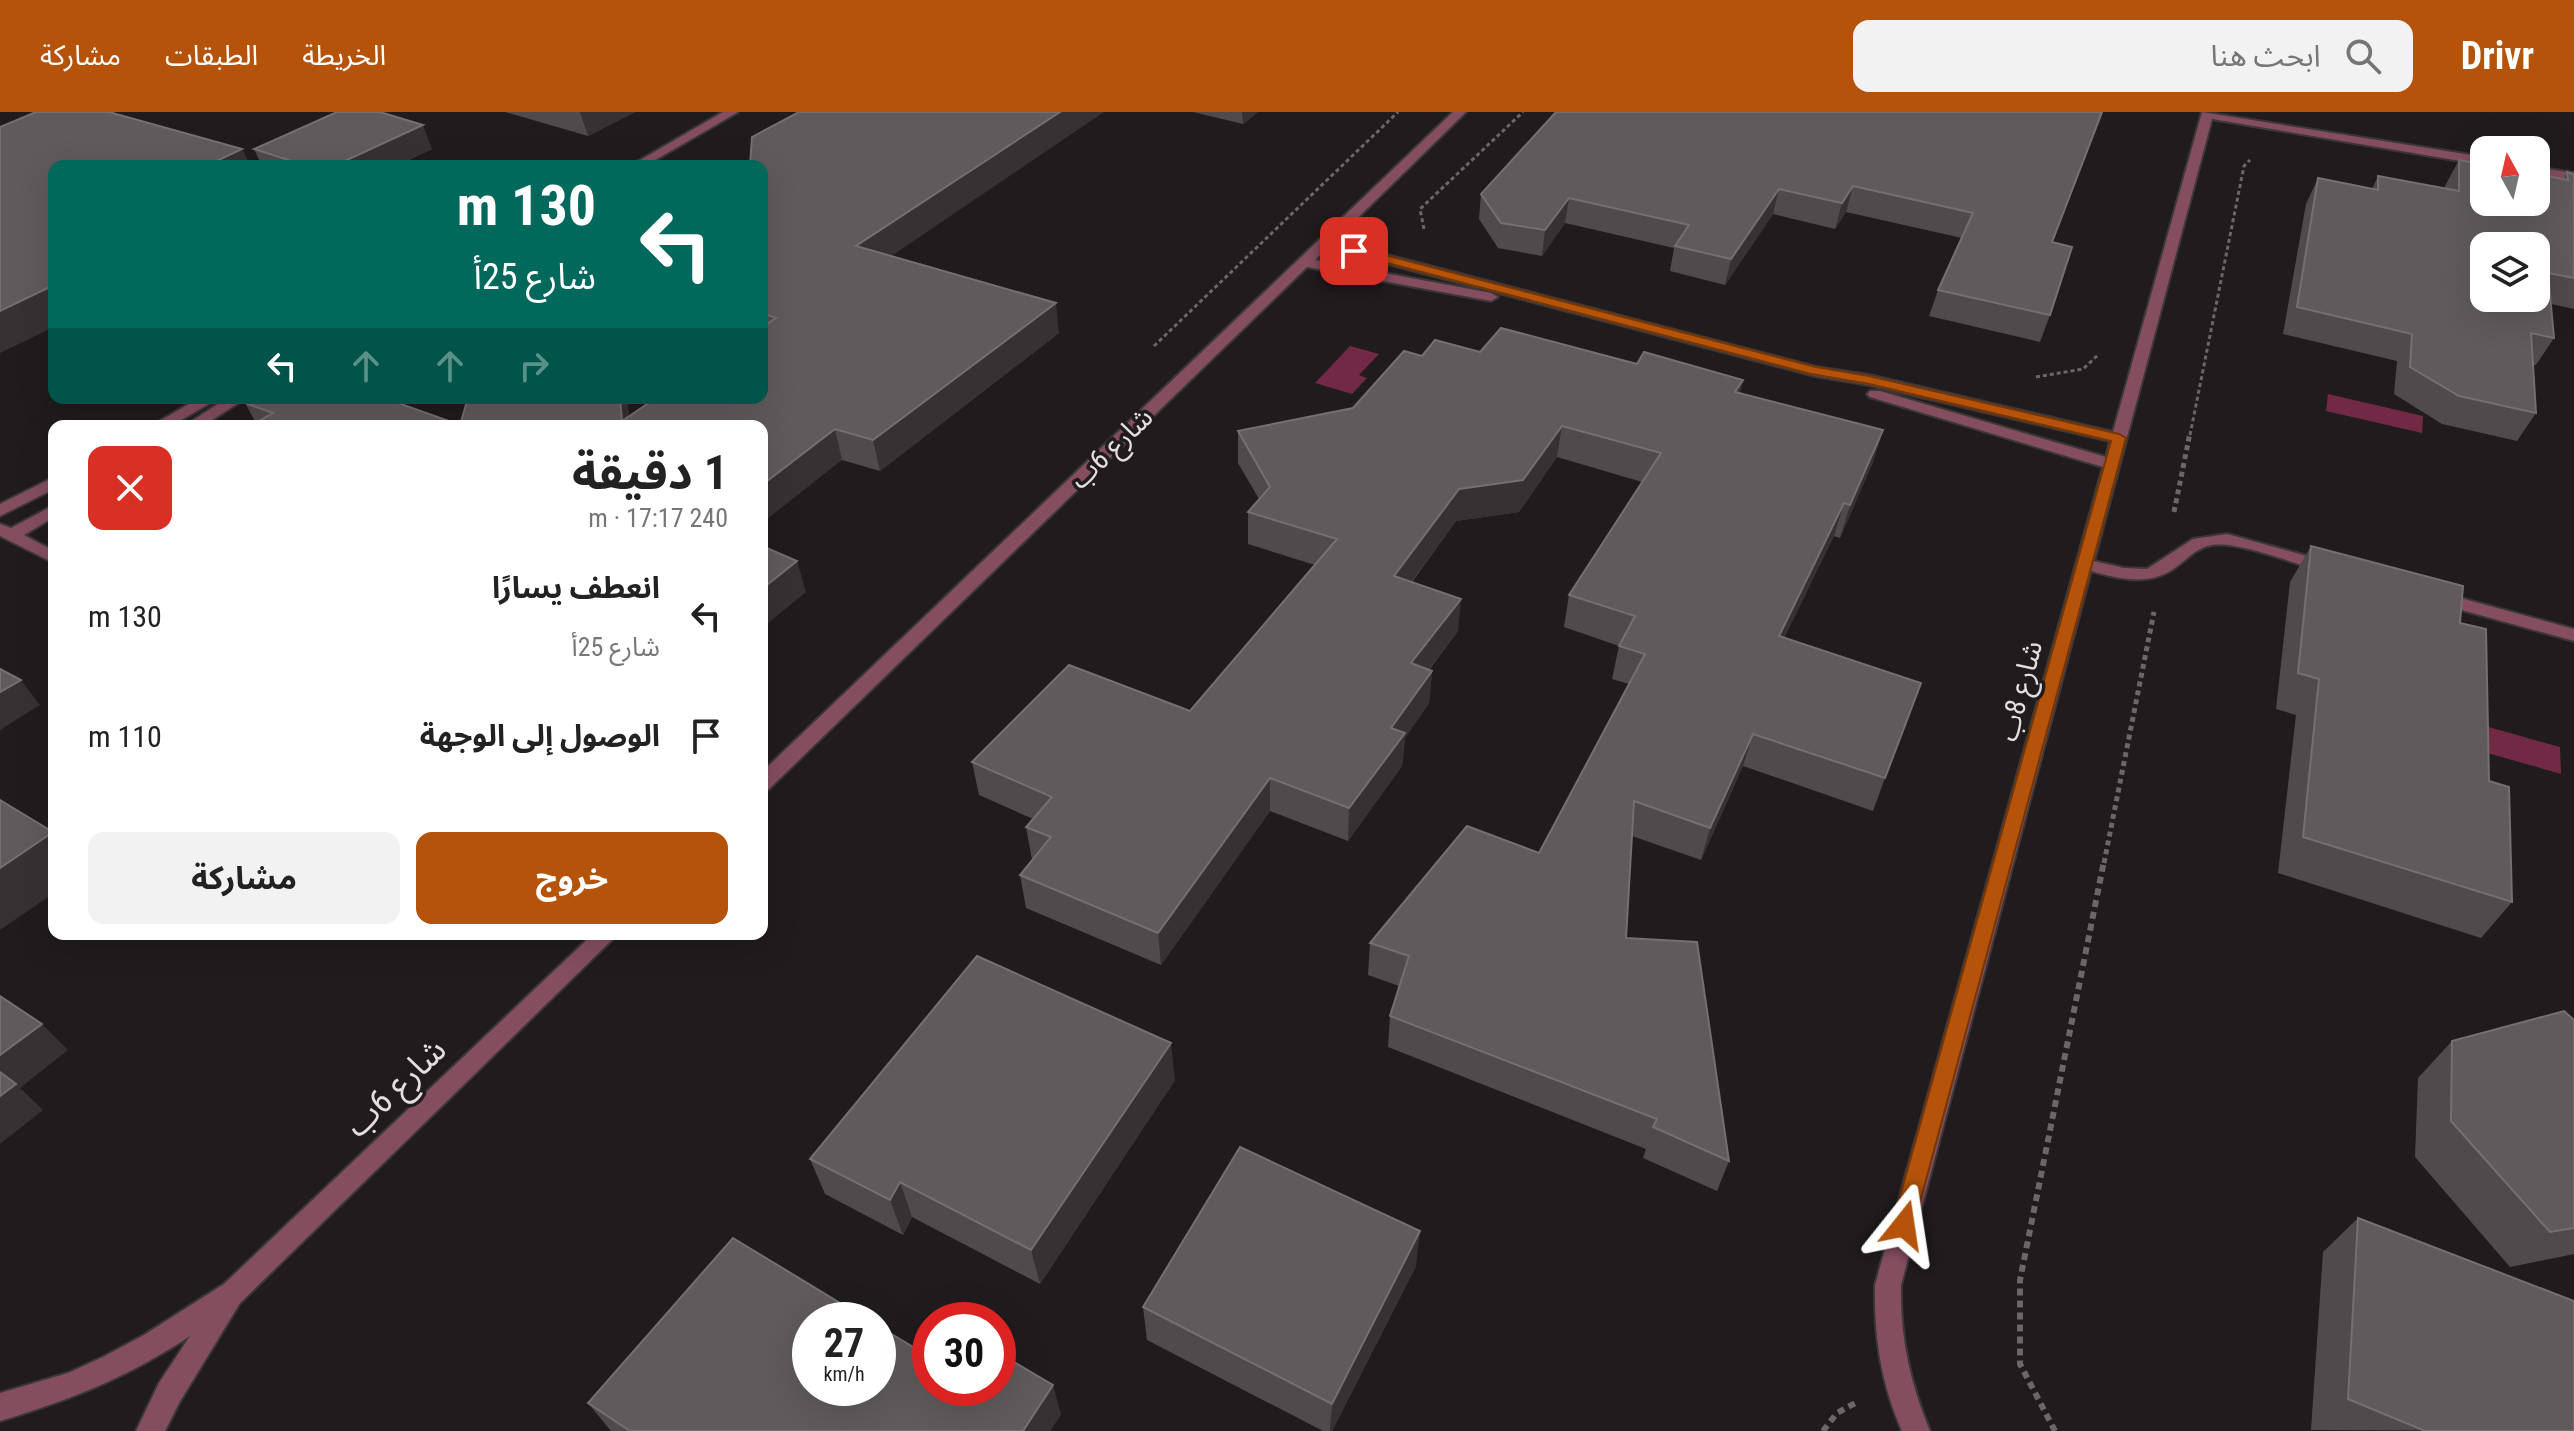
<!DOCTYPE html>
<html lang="ar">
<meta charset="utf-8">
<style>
body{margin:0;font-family:"Roboto Condensed","Noto Sans Arabic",sans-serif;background:#f2f2f2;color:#222;direction:rtl;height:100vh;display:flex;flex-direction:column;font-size:30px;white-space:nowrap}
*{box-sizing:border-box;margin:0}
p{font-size:26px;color:#767676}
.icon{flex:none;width:44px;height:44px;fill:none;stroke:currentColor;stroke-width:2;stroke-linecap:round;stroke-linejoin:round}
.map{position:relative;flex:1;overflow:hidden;direction:ltr}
.drawer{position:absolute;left:48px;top:308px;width:720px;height:520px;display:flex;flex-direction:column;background:#fff;border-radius:16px;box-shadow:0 8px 32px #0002;direction:rtl}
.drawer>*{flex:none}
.hud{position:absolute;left:48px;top:48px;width:720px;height:244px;border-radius:16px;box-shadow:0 8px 32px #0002;direction:rtl;background:#00695c;color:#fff;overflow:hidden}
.needle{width:52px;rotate:352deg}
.tools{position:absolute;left:2470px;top:24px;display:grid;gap:16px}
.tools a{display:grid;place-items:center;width:80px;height:80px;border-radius:16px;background:#fff;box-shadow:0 8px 32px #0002;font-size:40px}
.speed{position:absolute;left:792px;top:1190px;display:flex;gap:16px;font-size:40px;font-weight:700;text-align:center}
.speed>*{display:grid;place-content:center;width:104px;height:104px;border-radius:50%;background:#fff;box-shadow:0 8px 32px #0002;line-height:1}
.speed small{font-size:20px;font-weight:400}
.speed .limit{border:12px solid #d22;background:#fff;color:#111}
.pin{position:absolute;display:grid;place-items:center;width:68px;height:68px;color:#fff;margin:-34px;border-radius:16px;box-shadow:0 4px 12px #0006}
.me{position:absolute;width:88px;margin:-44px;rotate:15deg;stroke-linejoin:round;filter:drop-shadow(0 0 6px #0008)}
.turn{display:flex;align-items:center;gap:28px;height:168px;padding:0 40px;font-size:36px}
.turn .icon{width:104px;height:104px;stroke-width:2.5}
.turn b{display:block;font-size:56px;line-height:68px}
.lanes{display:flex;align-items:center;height:76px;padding:0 40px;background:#0003;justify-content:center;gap:40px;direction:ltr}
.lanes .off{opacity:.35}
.round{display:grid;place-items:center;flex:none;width:84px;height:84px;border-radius:16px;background:#f2f2f2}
.overview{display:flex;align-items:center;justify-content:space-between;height:136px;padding:0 40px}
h1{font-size:48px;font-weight:700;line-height:60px}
.primary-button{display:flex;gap:16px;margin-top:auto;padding:16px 40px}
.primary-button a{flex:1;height:92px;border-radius:16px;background:#b45309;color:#fff;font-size:32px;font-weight:700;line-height:92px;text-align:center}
.primary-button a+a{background:#f2f2f2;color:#222}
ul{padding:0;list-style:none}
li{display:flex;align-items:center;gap:24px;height:120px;padding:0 40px}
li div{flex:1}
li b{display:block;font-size:30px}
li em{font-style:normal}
header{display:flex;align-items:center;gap:48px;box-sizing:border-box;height:112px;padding:0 40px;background:#b45309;color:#fff}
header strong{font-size:38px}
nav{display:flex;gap:44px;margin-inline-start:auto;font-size:28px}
.search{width:560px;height:72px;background:#f2f2f2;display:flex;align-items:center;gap:20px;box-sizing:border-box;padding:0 28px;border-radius:16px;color:#767676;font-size:30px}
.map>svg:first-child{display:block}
.water{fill:#722945}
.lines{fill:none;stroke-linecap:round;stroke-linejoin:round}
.minor-casing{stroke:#3b3637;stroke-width:4}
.path-far2{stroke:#6b6768;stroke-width:3;stroke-dasharray:4 3;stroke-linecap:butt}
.path-far1{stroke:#6b6768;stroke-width:5;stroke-dasharray:5 4;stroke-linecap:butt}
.path{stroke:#6b6768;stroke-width:6;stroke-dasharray:7 5;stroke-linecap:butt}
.minor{fill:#844e5f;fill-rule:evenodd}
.wall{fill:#504a4c}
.shaded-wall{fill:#363132}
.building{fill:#605a5c;stroke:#746f71;stroke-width:2;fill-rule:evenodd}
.route{fill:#b45309;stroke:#753606;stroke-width:2}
.labels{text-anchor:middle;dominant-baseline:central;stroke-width:7;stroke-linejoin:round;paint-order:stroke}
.street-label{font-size:28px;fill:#e3dfe0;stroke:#201b1c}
.near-street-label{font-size:34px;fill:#e3dfe0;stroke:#201b1c}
</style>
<header>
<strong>Drivr</strong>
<div class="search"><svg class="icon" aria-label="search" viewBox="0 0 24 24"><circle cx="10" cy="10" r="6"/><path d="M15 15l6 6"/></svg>ابحث هنا</div>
<nav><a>الخريطة</a><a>الطبقات</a><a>مشاركة</a></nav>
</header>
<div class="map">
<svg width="2574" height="1319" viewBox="0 0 2574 1319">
<rect width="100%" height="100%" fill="#201b1c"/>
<!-- water -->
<g class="water">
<polygon points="1350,234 1379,242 1359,263 1367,266 1352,282 1315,271"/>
<polygon points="2328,282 2423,304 2422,321 2326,299"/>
<polygon points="2478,612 2560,635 2561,662 2477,638"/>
</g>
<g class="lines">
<!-- minor casing -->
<g class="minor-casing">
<g id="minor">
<polygon points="723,0 738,0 645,54 630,54"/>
<path d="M 1453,0 L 1466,0 L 1334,129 L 1816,255 L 1869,263 L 2113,320 L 2202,0 L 2484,45 L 2484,53 L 2212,7 L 2094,449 L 2124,456 L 2147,457 L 2193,427 L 2227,422 L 2333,451 L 2336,455 L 2327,461 C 2298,453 2239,429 2212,433 C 2199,435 2190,444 2180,452 C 2153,475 2123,468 2091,459 L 1901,1173 C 1900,1226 1910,1270 1930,1319 L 1902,1319 C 1881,1271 1874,1225 1875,1173 L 2103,355 L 1870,285 L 1867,282 L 1870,279 L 1880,279 L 2106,345 L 2110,329 L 1869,273 L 1815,264 L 1327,136 L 1315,148 L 1491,181 L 1498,185 L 1491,189 L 1307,155 L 769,677 L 762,679 L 762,660 Z"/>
<polygon points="2536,55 2574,61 2574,69 2536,63"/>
<polygon points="199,286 219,286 171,314 151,314"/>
<polygon points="227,286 246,286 203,314 184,314"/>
<polygon points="54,365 54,377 0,404 0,392"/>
<polygon points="54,393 54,405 24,423 54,439 54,451 0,424 0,412 11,416"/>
<polygon points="2435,479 2574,517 2574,529 2429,489 2426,485 2429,481"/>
<path d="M 593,822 L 618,822 L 240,1191 L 179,1291 L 165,1319 L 136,1319 L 159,1271 L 190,1224 C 126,1266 73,1287 0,1309 L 0,1281 L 68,1261 L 103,1245 L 144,1223 L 224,1172 Z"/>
</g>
</g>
<!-- path-far2 -->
<g class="path-far2">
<polyline points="1424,117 1420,97 1523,0"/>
<polyline points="1154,234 1398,0"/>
<polyline points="2036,265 2083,257 2099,242"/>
<polyline points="2190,323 2244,54 2250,48"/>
</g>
<!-- path-far1 -->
<g class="path-far1">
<polyline points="2174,400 2190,321"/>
<polyline points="2104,751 2154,500"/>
</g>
<!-- path -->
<g class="path">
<polyline points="1823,1319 1837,1301 1857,1290"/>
<polyline points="2055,1319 2020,1252 2020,1168 2104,749"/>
</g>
<!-- minor -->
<use href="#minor" class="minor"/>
</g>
<!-- wall -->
<g class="wall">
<polygon points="505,0 635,0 588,24"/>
<polygon points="1193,0 1258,0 1243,12"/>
<polygon points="2103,0 2053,130 2050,203 2040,230 1929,204 1938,178 1962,126 1846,100 1835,117 1773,102 1725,173 1670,159 1674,136 1565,111 1542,144 1498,136 1479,107 1481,82"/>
<polygon points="254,37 432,37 396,54 262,54"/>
<polygon points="2459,48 2563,67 2567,60 2574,62 2574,197 2551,192 2554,226 2536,253 2533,253 2536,301 2517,329 2442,312 2394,282 2397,249 2283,222 2306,92 2318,66 2372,77 2378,64 2445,76 2445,74"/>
<polygon points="762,54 891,144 1059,221 880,359 842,348 256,311 245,291 460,313 627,286 629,304 762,286"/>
<polygon points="1480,240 1740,281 1883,318 1873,350 1840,426 1834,424 1784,526 1885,666 1873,699 1743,654 1701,748 1632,724 1626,826 1729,1049 1717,1079 1643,1046 1646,1037 1388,935 1390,904 1399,874 1368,863 1370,831 1539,741 1629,572 1612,567 1619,534 1564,515 1569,483 1642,370 1557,345 1519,400 1456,409 1412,470 1458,519 1429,558 1432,559 1429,591 1405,626 1402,654 1348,729 1270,699 1161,853 1026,796 1020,763 1032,748 1026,715 1033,707 979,683 972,650 1190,599 1315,453 1248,432 1248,400 1259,387 1238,351 1238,319 1353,296 1422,244"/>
<polygon points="2311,434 2460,511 2489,669 2512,790 2481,826 2278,761 2296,603 2276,597 2290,470"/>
<polygon points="2574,908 2574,1142 2510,1155 2415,1045 2418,966 2452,929"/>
<polygon points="1175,968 1040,1172 912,1105 903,1123 825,1082 810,1047"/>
<polygon points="2358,1106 2574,1319 2311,1318 2323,1140"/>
<polygon points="1416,1154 1332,1319 1323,1319 1147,1228 1143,1195"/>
<polygon points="930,1276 1061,1302 1050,1319 611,1319 588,1291"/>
</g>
<!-- shaded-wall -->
<g class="shaded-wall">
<polygon points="580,0 635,0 588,24"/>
<polygon points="1060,0 1104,0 862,164 856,134"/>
<polygon points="1242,0 1258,0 1243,12"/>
<polygon points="423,13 432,37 396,54 334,54"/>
<polygon points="242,37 251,54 206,54"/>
<polygon points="1853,74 1846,100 1835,117 1842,91"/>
<polygon points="1779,77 1773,102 1725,173 1731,147"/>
<polygon points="1569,86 1565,111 1542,144 1545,118"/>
<polygon points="54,173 54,215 0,241 0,199"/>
<polygon points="1056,191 1059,221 880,359 873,328"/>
<polygon points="1743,268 1736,300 1735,280"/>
<polygon points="620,286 627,286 630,314 622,309"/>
<polygon points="1562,314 1557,345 1519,400 1456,409 1392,496 1394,464 1459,377"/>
<polygon points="835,317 842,348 762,411 762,373"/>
<polygon points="1883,318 1873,350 1840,426 1850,393"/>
<polygon points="1844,391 1834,424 1769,557 1779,524"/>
<polygon points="797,449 806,480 762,516 762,477"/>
<polygon points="1461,487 1458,519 1408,584 1411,551"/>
<polygon points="1432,559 1429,591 1405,626 1402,654 1348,729 1349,696 1391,616"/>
<polygon points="21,568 40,593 0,618 0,580"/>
<polygon points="1753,622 1743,654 1701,748 1710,716"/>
<polygon points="1270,666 1270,699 1161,853 1158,821"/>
<polygon points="53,720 54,781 0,818 0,756"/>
<polygon points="42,912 68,938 20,976 43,998 0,1032 0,943"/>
<polygon points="1171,931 1175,968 1040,1172 1031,1138"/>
<polygon points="900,1070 912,1105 903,1123 890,1088"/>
<polygon points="1420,1119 1416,1154 1332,1319 1330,1319 1332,1292"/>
<polygon points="1053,1273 1061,1302 1050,1319 1023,1319"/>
</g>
<!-- building -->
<g class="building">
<polygon points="36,0 109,0 242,37 206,54 54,54 54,173 0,199 0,15"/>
<polygon points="337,0 380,0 423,13 334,54 307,54 254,37"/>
<polygon points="799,0 1060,0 856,134 1056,191 873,328 835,317 762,373 762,314 250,314 273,301 245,291 253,286 384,286 460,313 468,286 620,286 622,309 656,286 762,286 762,215 776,206 762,201 762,54 750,54 752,25"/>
<polygon points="1556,0 2102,0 2052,130 2072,135 2050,203 1938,178 1973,101 1853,74 1842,91 1779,77 1731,147 1675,134 1689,113 1569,86 1545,118 1501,111 1481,82"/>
<path d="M 2459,48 L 2484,53 L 2484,90 L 2536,90 L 2536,62 L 2568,68 L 2567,60 L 2574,62 L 2574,166 L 2548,161 L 2554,226 L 2531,221 L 2536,301 L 2459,284 L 2410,255 L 2412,222 L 2297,195 L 2318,66 L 2378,78 L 2378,64 L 2459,79 ZM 2484,134 L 2536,134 L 2536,186 L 2484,186 Z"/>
<polygon points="1501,216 1637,252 1644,240 1743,268 1735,280 1883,318 1850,393 1844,391 1779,524 1921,571 1885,666 1753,622 1710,716 1634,689 1626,826 1697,830 1729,1049 1653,1015 1657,1007 1390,904 1409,844 1370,831 1467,714 1539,741 1645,542 1619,534 1635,504 1569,483 1661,341 1562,314 1523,368 1459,377 1394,464 1461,487 1411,551 1432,559 1391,616 1405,621 1349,696 1270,666 1158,821 1020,763 1051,725 1026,715 1052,685 972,650 1069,553 1190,599 1337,427 1248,400 1270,375 1238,319 1353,296 1404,239 1422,244 1435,228 1480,240"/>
<polygon points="762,434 797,449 762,477"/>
<polygon points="2311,434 2463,474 2460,511 2486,517 2489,669 2509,675 2512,790 2303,725 2319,567 2298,561"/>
<polygon points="0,557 21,568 0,580"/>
<polygon points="0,688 53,720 0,756"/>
<polygon points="977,844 1171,931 1031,1138 900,1070 890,1088 810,1047"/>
<polygon points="0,884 42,912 0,943"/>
<polygon points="2564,899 2574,908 2574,1116 2550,1120 2451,1009 2452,929"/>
<polygon points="0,960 16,972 0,984"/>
<polygon points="1240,1035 1420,1119 1332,1292 1143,1195"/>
<polygon points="2358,1106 2574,1189 2574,1319 2425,1319 2348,1287"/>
<polygon points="733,1126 868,1208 810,1208 810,1276 878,1276 878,1214 930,1245 930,1276 998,1276 998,1250 1002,1243 1053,1273 1023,1319 630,1319 588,1291"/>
</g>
<!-- route -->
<polygon class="route" points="1354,135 1816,255 1869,264 2119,322 2126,326 1912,1120 1904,1123 1896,1120 1892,1113 2111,329 1869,272 1811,262 1349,141 1347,139"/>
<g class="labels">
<!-- street labels -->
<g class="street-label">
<text transform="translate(1111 336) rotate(-44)">شارع 6ب</text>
<text transform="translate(2020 579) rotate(-75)">شارع 8ب</text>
</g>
<!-- near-street labels -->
<g class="near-street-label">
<text transform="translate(395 975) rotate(-44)">شارع 6ب</text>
</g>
</g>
</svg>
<div class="tools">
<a><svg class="needle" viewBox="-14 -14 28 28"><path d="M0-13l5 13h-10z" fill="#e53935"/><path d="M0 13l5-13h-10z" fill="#767676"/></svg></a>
<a><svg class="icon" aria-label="layers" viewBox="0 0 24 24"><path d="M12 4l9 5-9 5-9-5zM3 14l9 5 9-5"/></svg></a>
</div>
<div class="speed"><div>27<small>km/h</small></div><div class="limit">30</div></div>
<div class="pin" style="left:1354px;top:139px;background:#d93025"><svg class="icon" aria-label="arrive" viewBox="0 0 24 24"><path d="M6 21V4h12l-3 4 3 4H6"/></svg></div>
<svg class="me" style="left:1904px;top:1113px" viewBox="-20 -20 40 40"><path d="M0-17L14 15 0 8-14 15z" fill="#b45309" stroke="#fff" stroke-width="4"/></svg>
<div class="hud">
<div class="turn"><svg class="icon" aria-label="left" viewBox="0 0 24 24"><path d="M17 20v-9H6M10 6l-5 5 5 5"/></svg><div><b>130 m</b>شارع 25أ</div></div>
<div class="lanes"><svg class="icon" aria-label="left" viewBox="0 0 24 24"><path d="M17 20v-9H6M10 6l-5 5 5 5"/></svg><svg class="icon off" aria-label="ahead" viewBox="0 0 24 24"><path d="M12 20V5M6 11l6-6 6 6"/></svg><svg class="icon off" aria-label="ahead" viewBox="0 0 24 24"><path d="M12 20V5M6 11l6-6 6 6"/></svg><svg class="icon off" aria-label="right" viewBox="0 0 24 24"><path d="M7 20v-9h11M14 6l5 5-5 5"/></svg></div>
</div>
<section class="drawer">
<div class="overview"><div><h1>1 دقيقة</h1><p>240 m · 17:17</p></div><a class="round" style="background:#d93025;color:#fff"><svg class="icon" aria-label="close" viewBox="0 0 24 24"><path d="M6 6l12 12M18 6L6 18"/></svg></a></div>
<ul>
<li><svg class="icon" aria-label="left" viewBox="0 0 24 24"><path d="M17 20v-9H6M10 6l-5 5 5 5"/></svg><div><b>انعطف يسارًا</b><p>شارع 25أ</p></div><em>130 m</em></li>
<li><svg class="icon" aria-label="arrive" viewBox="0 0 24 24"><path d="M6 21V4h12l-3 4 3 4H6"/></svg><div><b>الوصول إلى الوجهة</b></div><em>110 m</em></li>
</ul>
<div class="primary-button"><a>خروج</a><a>مشاركة</a></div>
</section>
</div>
